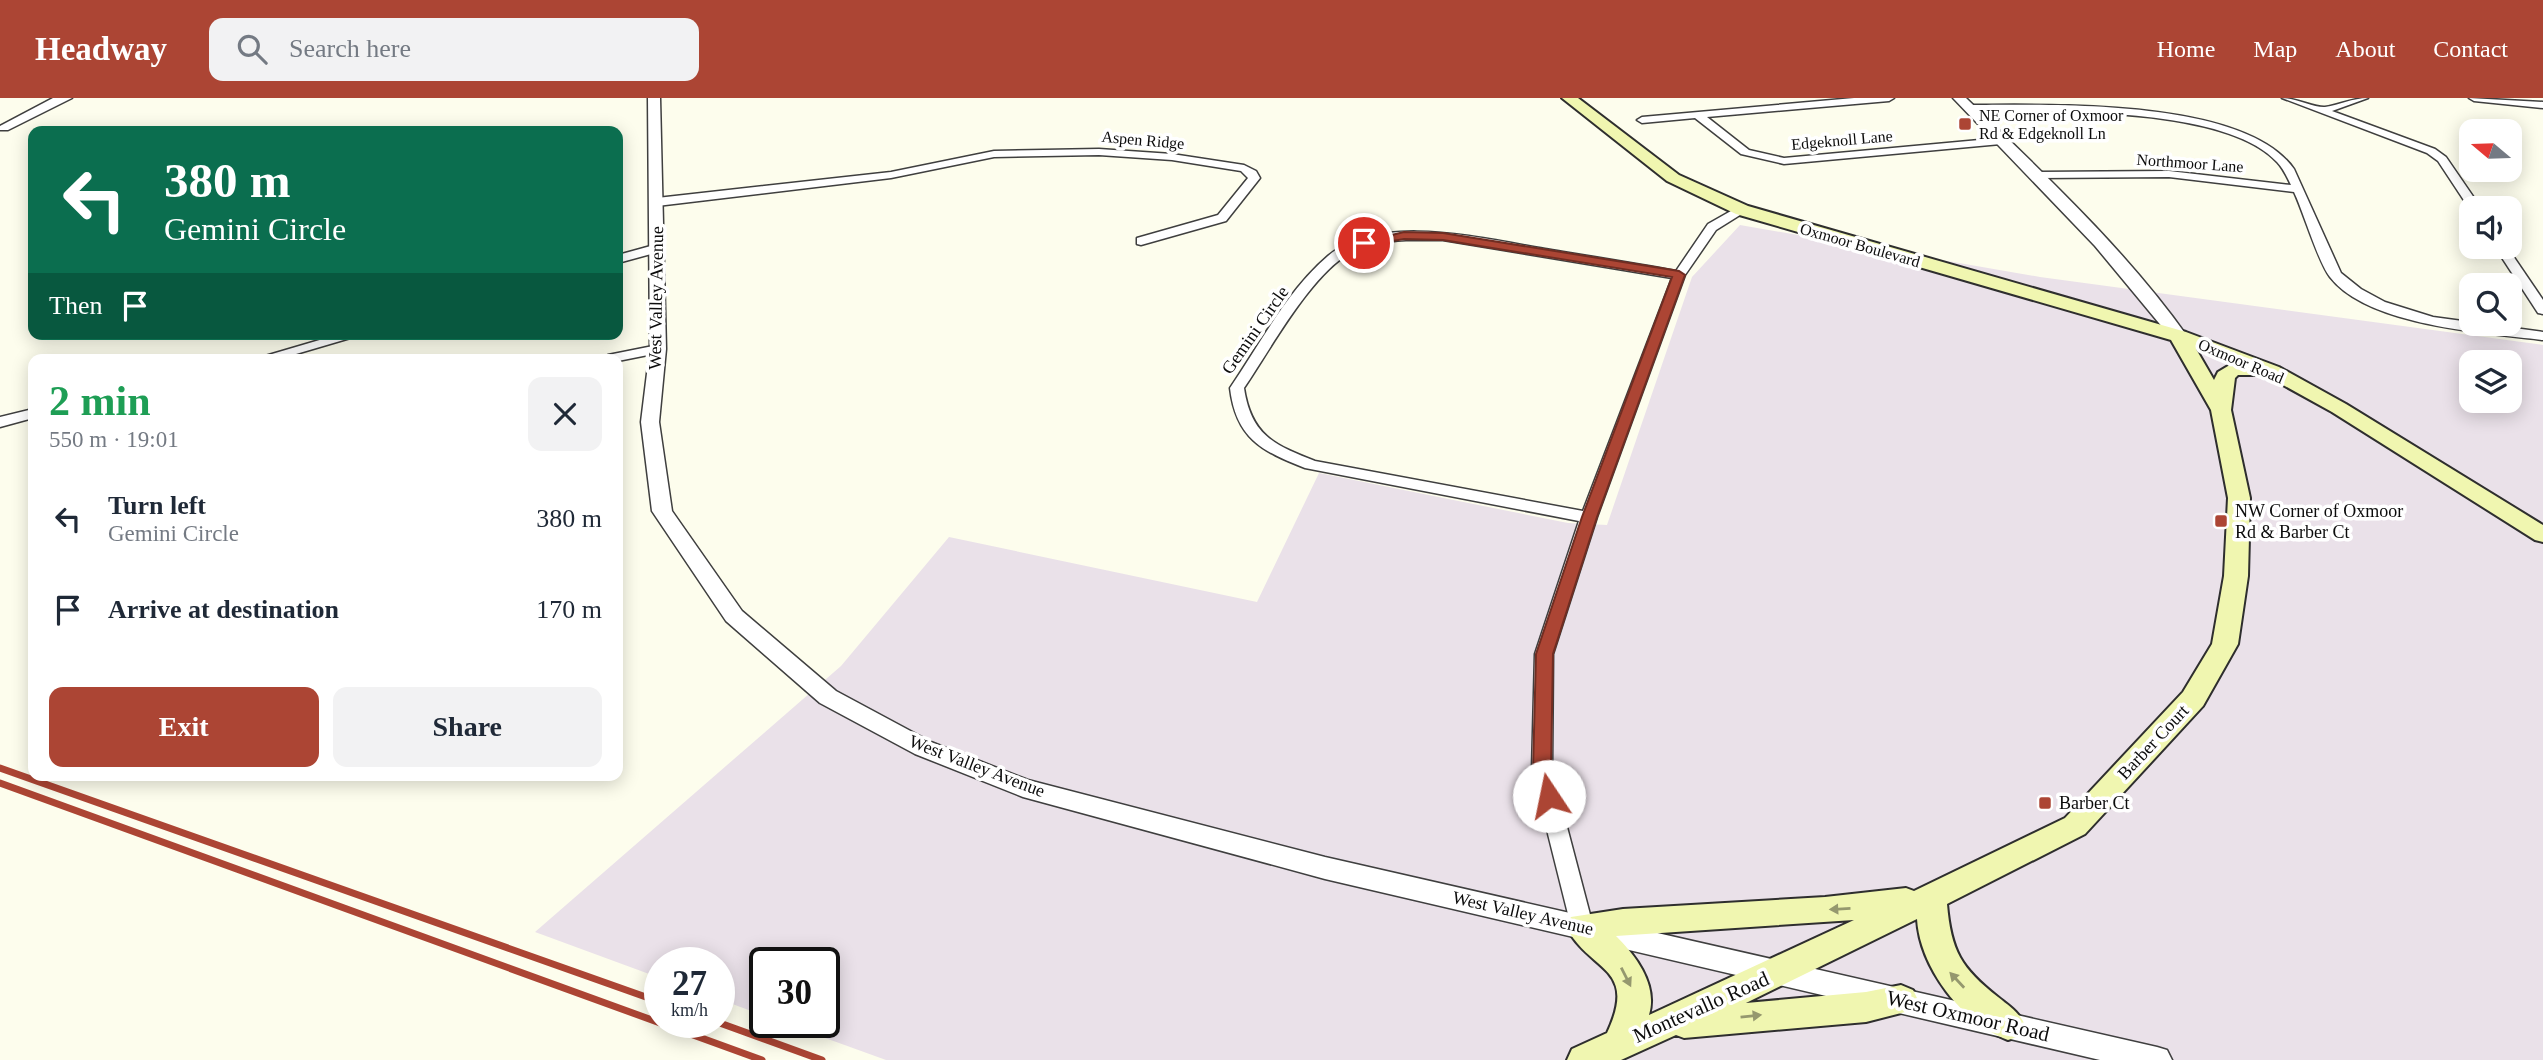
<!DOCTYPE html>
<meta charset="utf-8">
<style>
body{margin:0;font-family:"Times New Roman",serif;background:#f2f2f3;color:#1f2937;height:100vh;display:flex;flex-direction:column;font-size:26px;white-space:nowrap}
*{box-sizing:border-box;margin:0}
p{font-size:23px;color:#747a83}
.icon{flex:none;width:38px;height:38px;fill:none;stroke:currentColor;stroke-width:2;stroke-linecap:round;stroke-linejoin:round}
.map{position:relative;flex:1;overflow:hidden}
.panel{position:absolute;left:28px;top:256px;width:595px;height:427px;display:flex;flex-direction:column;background:#fff;border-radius:14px;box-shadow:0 4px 18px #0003}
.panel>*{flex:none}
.banner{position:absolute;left:28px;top:28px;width:595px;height:214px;border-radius:14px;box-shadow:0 4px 18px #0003;background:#0b6e4f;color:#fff;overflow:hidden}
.needle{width:46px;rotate:289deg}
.tools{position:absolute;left:2459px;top:21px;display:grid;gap:14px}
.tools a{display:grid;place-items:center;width:63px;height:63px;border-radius:14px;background:#fff;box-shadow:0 4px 18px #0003;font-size:35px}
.speed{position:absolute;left:644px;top:849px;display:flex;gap:14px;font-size:35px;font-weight:700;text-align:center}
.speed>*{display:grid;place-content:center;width:91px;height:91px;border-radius:50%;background:#fff;box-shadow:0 4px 18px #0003;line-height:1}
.speed small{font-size:18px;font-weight:400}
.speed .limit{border:4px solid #111;border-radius:10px;background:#fff;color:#111}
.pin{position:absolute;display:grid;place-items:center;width:60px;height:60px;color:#fff;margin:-30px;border:4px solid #fff;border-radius:50%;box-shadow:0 2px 7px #0007}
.me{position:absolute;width:77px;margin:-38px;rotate:349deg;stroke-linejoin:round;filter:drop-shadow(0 0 5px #0008)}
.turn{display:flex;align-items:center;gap:24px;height:147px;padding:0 21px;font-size:32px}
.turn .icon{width:91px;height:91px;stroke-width:2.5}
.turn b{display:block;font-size:49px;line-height:60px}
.then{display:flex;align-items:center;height:66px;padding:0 21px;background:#0003;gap:14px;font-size:26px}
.round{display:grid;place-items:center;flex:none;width:74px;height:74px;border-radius:14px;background:#f2f2f3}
.overview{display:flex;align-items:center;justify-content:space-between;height:119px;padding:0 21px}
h1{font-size:42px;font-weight:600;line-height:52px;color:#1e9e55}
.primary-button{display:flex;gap:14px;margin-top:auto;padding:14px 21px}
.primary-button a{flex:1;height:80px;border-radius:14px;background:#ac4534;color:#fff;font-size:28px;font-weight:600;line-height:80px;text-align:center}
.primary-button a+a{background:#f2f2f3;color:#1f2937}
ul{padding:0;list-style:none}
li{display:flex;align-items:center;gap:21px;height:91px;padding:0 21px}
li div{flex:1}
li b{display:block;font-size:26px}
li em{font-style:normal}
header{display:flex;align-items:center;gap:42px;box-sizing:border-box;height:98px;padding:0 35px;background:#ac4534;color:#fff}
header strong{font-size:33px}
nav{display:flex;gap:38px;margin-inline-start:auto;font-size:24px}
.search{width:490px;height:63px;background:#f2f2f3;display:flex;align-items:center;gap:18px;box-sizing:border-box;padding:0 24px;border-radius:14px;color:#747a83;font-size:26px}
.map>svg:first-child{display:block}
.industrial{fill:#eae1e9;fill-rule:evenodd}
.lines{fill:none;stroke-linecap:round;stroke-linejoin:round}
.minor-casing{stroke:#3f3f3f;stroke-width:3}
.tertiary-casing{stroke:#3f3f3f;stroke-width:3}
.secondary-casing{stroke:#2e2e2e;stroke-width:4}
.minor{fill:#fff;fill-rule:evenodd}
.tertiary{fill:#fff;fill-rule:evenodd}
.secondary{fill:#f0f6b0;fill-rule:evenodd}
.rail{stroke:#ac4534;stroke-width:7}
.oneway{fill:#95986e}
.route{fill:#ac4534;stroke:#702d22;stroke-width:2}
.poi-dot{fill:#ac4534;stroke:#fff;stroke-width:2.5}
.labels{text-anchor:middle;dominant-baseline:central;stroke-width:7;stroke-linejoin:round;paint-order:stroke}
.far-poi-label{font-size:16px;fill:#0c0c0c;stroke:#fff;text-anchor:start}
.far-street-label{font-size:16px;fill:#0c0c0c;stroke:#fff}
.street-label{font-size:18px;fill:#0c0c0c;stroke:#fff}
.poi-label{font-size:18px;fill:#0c0c0c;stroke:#fff;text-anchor:start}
.near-street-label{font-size:21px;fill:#0c0c0c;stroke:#fff}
</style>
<header>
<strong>Headway</strong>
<div class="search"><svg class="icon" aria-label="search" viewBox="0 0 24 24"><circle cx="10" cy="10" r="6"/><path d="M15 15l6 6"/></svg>Search here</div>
<nav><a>Home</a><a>Map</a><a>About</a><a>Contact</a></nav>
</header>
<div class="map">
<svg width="2543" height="962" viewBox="0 0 2543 962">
<rect width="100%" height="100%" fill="#fdfded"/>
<!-- industrial -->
<path class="industrial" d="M 1740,127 L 2040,179 L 2543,247 L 2543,962 L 886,962 L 781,924 L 824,924 L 824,864 L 765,864 L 765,918 L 719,901 L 719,864 L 660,864 L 660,880 L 535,834 L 841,568 L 949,439 L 1257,504 L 1319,375 L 1568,425 L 1607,427 L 1692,179 ZM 2471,264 L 2510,264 L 2510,303 L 2471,303 Z"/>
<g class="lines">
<!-- minor casing -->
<g class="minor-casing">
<g id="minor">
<polygon points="53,0 72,0 8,32 0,32 0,28"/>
<polygon points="1854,0 1894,0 1889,3 1707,19 1749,52 1784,60 2001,40 2006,43 2001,46 1784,66 1741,56 1695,20 1642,25 1637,22 1642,19"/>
<path d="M 2282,0 C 2296,0 2315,10 2325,9 C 2340,7 2352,0 2368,0 L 2332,13 L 2435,51 L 2446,59 L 2481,110 L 2471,113 L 2438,63 L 2427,55 Z"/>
<polygon points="2469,0 2543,4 2543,10 2474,3"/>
<path d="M 1970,7 C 2051,7 2244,0 2294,71 L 2341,175 L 2361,191 L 2385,204 L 2433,219 L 2543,234 L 2543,242 C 2485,235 2368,228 2330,179 C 2318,164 2304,115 2294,94 L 2169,79 L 2039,80 L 2033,77 L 2039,74 L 2169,73 L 2291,87 C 2287,79 2283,70 2277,64 C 2233,16 2098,14 2036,13 C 2013,13 1988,16 1966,12 L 1965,10 Z"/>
<polygon points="1099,51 1172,56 1244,67 1256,73 1260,80 1226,123 1141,147 1137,146 1137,140 1218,117 1248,80 1241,73 1172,62 1099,57 994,59 891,80 657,108 651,104 657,100 891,74 994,53"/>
<path d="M 1738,109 L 1748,112 L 1716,132 L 1685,177 L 1597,419 L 1553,556 L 1552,672 L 1593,828 L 1590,835 L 1582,837 L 1574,835 L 1571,828 L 1532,672 L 1535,556 L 1579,423 L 1305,370 C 1261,353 1236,340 1230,290 C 1260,246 1287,193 1328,158 C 1381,114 1483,141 1545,151 C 1588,158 1632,165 1676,173 L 1708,126 ZM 1406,142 L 1443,142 L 1672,180 L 1583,413 L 1315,363 C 1274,347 1251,337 1244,290 C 1270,252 1313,172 1354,153 C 1370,145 1389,143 1406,142 Z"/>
<polygon points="658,146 664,150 662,153 618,165 618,157"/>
<polygon points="2495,149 2507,149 2543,202 2543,216 2538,215"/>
<polygon points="340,236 364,236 279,261 255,261"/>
<polygon points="658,247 665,251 663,254 618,263 618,261 601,261 608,257"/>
<polygon points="33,311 33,320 0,329 0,319"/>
</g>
</g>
<!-- tertiary casing -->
<g class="tertiary-casing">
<g id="tertiary">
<polygon points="648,0 660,0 666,251 659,324 672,413 742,513 836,593 931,644 1028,682 1325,759 2157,949 2167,952 2172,962 2100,962 1325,781 1023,699 915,656 820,605 726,523 652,413 641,324 650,251"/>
<path d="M 1953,0 L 1966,0 C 2043,75 2125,151 2187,238 L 2185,242 L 2173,242 L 2095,148 Z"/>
</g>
</g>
<!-- secondary casing -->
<g class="secondary-casing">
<path id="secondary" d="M 1562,0 L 1578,0 L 1679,77 L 1748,108 L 2186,234 L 2279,269 L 2346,306 L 2543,427 L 2543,444 L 2535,442 L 2332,314 L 2265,277 L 2238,277 L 2235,280 L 2231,312 L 2250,400 L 2248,478 L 2238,546 L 2203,608 L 2085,736 L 1947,806 C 1951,853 1961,870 1998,899 C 2009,908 2019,914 2025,927 L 2020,938 L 2008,942 C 1962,925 1920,870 1917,821 L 1746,905 L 1866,894 L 1901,887 L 1913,892 L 1918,902 L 1913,912 L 1866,924 L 1684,940 L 1676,937 L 1621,962 L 1567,962 L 1572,951 L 1607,935 C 1639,867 1589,875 1566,828 L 1571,819 L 1623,811 L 1825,799 L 1906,790 L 1914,793 L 2065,720 L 2183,594 L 2212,546 L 2224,478 L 2228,400 L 2211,312 L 2171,242 L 1736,116 L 1667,83 ZM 2196,251 L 2233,265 L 2218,274 L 2214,282 ZM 1854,822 L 1649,917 C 1658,887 1636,858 1616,838 Z"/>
</g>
<!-- minor -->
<use href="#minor" class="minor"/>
<!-- tertiary -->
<use href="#tertiary" class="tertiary"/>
<!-- secondary -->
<use href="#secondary" class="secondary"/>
<!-- rail -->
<g class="rail">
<polyline points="0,670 660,904"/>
<polyline points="0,685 762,962"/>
<polyline points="717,924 822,962"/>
</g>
</g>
<!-- one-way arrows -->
<defs><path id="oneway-solid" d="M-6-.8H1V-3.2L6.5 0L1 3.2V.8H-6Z" transform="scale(1.75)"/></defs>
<g class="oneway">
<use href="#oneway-solid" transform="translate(1840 811) rotate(177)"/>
<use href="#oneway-solid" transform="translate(1626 879) rotate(63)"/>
<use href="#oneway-solid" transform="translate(1957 882) rotate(-133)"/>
<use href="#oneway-solid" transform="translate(1751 918) rotate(-6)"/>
</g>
<!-- route -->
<polygon class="route" points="1404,134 1443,135 1679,173 1685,177 1597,419 1553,556 1551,672 1558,698 1549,706 1539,698 1533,672 1536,556 1582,419 1672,179 1443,142 1404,141 1364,148 1359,145"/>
<!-- markers -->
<g class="poi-dot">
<rect x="1958" y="19" width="14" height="14" rx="3.5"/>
<rect x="2214" y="416" width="14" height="14" rx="3.5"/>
<rect x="2038" y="698" width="14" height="14" rx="3.5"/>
</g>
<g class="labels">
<!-- far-poi labels -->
<g class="far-poi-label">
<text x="1979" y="17">NE Corner of Oxmoor<tspan x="1979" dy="18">Rd &amp; Edgeknoll Ln</tspan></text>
</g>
<!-- far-street labels -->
<g class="far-street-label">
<text transform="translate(1143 42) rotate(5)">Aspen Ridge</text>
<text transform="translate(1842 42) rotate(-5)">Edgeknoll Lane</text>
<text transform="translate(2190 65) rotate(4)">Northmoor Lane</text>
<text transform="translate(1860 147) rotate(16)">Oxmoor Boulevard</text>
<text transform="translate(2241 263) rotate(23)">Oxmoor Road</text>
</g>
<!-- street labels -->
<g class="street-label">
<text transform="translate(656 200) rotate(-89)">West Valley Avenue</text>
<text transform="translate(1255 232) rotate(-55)">Gemini Circle</text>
<text transform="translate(2153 644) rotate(-47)">Barber Court</text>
<text transform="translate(977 668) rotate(21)">West Valley Avenue</text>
<text transform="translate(1523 815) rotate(13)">West Valley Avenue</text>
</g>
<!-- poi labels -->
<g class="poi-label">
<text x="2235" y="413">NW Corner of Oxmoor<tspan x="2235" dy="21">Rd &amp; Barber Ct</tspan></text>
<text x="2059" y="705">Barber Ct</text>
</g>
<!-- near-street labels -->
<g class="near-street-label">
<text transform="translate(1701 909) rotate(-24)">Montevallo Road</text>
<text transform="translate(1968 918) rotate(13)">West Oxmoor Road</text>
</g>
</g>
</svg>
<div class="tools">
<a><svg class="needle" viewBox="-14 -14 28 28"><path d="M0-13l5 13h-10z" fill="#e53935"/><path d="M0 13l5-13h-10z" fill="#747a83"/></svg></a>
<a><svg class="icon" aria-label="sound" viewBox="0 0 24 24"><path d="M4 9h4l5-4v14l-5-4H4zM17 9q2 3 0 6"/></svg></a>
<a><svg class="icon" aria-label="search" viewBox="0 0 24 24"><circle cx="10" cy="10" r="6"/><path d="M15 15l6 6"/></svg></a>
<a><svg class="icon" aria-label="layers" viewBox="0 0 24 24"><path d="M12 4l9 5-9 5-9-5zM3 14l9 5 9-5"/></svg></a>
</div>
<div class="speed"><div>27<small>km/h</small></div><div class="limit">30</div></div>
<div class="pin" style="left:1364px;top:145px;background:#d93025"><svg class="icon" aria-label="arrive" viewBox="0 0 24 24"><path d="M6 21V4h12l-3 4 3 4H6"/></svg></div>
<svg class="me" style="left:1549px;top:698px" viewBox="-20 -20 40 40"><circle r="19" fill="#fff"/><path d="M0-13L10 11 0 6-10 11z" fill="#ac4534"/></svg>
<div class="banner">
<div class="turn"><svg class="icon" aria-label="left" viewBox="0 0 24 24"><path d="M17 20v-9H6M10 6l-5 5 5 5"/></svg><div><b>380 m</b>Gemini Circle</div></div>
<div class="then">Then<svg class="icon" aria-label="arrive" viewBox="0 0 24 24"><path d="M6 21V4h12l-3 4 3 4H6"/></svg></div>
</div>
<section class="panel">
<div class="overview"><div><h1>2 min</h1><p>550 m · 19:01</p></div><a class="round"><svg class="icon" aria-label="close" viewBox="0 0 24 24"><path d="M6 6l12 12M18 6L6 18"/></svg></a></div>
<ul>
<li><svg class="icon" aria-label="left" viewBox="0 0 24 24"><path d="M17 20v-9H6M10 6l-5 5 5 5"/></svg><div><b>Turn left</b><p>Gemini Circle</p></div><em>380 m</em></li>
<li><svg class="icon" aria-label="arrive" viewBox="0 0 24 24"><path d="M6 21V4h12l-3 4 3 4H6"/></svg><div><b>Arrive at destination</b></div><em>170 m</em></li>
</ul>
<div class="primary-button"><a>Exit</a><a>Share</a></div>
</section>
</div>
